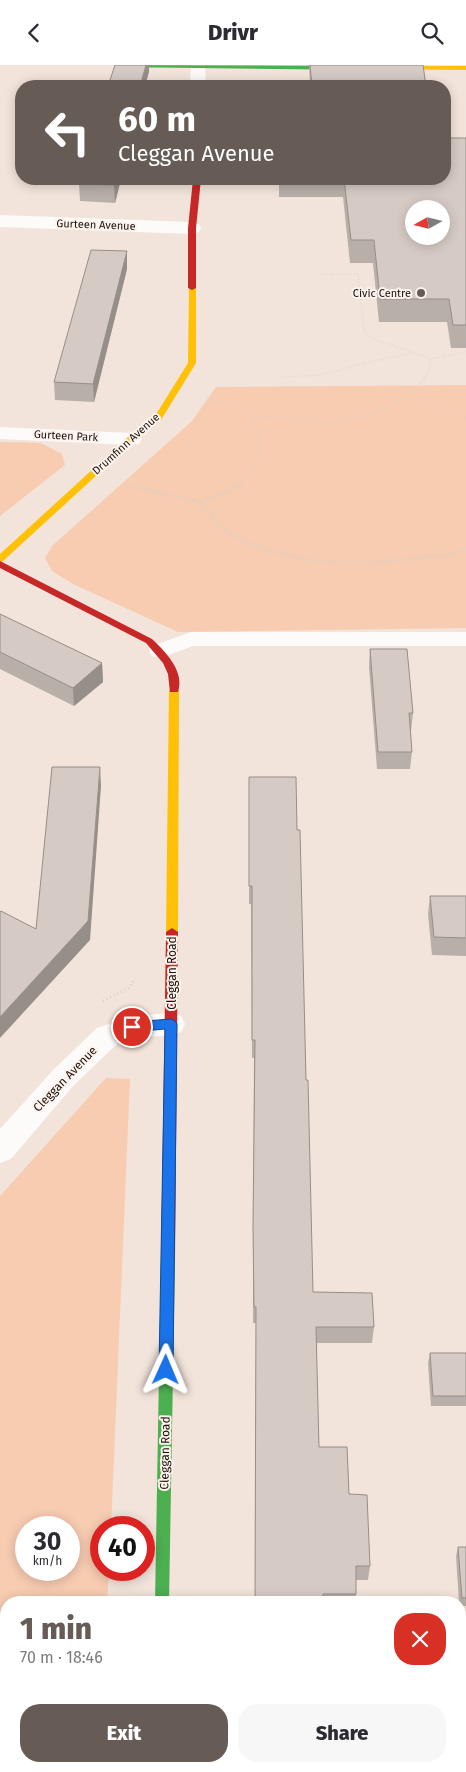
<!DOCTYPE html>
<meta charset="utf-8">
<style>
body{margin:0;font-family:"Fira Sans",sans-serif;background:#f7f7f7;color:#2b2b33;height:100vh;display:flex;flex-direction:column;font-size:19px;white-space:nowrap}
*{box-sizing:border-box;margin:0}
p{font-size:16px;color:#7c7c81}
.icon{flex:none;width:28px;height:28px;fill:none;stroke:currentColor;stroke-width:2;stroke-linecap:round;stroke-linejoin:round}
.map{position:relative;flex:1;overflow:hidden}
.panel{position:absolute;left:0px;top:1531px;width:466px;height:176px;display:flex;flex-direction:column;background:#fff;border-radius:20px 20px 0 0;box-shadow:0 2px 12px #0003}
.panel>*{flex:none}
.hud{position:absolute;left:15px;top:15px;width:436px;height:105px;border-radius:20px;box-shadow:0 2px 12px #0003;background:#665c55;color:#fff;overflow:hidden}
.needle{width:32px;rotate:262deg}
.buttons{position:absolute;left:405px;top:135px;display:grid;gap:10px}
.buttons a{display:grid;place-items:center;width:45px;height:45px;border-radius:50%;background:#fff;box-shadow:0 2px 12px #0003;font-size:25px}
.speed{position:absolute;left:15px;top:1451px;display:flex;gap:10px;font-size:25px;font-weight:700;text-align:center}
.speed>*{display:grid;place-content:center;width:65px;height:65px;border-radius:50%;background:#fff;box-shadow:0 2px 12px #0003;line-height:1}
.speed small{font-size:12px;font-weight:400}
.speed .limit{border:8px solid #d22;background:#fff;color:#111}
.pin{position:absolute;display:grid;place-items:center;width:42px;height:42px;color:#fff;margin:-21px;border:2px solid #fff;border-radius:50%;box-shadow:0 1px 5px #0007}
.me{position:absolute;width:55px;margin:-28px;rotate:1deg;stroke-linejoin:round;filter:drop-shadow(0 0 4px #0008)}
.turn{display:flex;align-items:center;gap:18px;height:105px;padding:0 20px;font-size:22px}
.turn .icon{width:65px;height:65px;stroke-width:2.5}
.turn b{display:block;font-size:35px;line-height:42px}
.round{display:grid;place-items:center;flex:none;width:52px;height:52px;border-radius:20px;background:#f7f7f7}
.overview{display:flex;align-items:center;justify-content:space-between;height:85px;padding:0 20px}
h1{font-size:30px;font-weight:800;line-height:38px;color:#665c55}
.button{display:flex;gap:10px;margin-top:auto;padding:10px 20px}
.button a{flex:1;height:58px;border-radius:20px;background:#665c55;color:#fff;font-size:20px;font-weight:800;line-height:58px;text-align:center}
.button a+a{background:#f7f7f7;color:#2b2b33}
header{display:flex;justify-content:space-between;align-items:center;height:65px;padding:0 20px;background:#fff;font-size:22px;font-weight:800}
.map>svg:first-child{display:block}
.green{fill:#f7ccb1;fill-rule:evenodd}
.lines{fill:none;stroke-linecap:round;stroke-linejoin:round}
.path-far1{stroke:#d3d0cd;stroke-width:2;stroke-dasharray:0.5 2.5;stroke-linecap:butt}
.path{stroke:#d3d0cd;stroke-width:3;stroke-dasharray:1 3;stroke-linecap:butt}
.lane{fill:#fdfbfa;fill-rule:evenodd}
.street{fill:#fdfbfa;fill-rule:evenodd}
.fast{fill:#4caf50;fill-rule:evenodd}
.slow{fill:#ffc107;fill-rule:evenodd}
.jam{fill:#c62828;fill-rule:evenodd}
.wall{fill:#b8afa9}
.shaded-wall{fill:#968e89}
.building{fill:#d6cbc4;stroke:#968e89;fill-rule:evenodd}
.route{fill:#1a73e8;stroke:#114b97}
.poi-dot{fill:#665c55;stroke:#fdf2ec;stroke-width:2}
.labels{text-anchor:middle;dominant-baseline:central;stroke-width:4;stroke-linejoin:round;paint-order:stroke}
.far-street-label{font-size:11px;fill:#1b120d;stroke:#fdf2ec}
.far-poi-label{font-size:11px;fill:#1b120d;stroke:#fdf2ec;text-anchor:end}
.street-label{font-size:12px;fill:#1b120d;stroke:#fdf2ec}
</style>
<header><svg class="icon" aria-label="back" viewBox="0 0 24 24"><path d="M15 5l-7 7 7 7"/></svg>Drivr<svg class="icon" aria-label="search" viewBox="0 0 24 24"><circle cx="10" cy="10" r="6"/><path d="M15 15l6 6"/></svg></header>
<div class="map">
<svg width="466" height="1707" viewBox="0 0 466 1707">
<rect width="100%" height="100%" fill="#f2e4db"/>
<!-- green -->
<g class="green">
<polygon points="466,320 466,563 178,567 73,519 52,506 45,493 52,481 192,356 216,322"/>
<polygon points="0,377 41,378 62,389 65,400 0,451"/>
<path d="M 106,1013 L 130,1014 L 111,1462 L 101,1462 L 101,1505 L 109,1505 L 107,1537 L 6,1538 L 6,1701 L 100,1701 L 100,1707 L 0,1707 L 0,1131 ZM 69,1462 L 69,1505 L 26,1505 L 26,1462 Z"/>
</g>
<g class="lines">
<!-- path-far1 -->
<g class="path-far1">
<polyline points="321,209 358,209 364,265 371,273 431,294"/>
<polyline points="283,312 321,310 364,298 414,288"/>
<polyline points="410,329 466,353"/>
<path d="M 206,332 L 231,340 L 253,351 C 259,377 264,399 241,418"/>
<path d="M 253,351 C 304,355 363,364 407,331 C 421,321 428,312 431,294 L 466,287"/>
</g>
<!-- path -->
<g class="path">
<polyline points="126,420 200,437 219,461 239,474 268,485 304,494 338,498 373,498 454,489 466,483"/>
<polyline points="200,437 228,427 242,417"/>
<polyline points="103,936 130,922 134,915"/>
</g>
<!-- lane -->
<polygon class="lane" points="191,567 466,567 466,581 193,581 160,593 152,591 149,586 152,581"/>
<!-- street -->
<g class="street">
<polygon points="191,0 205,0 206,21 190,21"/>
<polygon points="0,150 192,157 199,159 201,163 199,167 192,169 0,162"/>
<polygon points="0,362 131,368 139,369 142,374 139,379 131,380 0,374"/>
<polygon points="171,948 181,951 185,959 181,967 171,970 133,973 117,979 74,1020 11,1094 0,1098 0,1064 54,1004 97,963 132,951"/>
<rect x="140" y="1701" width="38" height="6"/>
</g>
<!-- fast -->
<g class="fast">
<polygon points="114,0 360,1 363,3 360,5 117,2"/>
<polygon points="168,1188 173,1190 175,1194 169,1538 155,1538 161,1194 163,1190"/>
</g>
<!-- slow -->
<g class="slow">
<polygon points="360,1 466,1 466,5 358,4 357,3"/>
<polygon points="189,221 196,223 196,298 161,355 134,376 3,496 0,497 0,489 128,372 155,351 188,298"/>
<polygon points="174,622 179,625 178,867 172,871 166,867 169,625"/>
</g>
<!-- jam -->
<g class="jam">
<polygon points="193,114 201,114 196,163 196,223 192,225 188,223 188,163"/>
<path d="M 0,496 L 152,574 C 166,587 185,607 178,627 L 170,627 L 168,609 L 163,598 L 146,578 L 0,503 Z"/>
<polygon points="172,863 178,867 175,1194 173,1198 168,1200 163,1198 161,1194 166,867"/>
</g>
</g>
<!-- wall -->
<g class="wall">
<polygon points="309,0 423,0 426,21 310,21"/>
<polygon points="466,73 466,283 451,283 447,257 379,257 373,198 350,198 343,132 279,132 279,114 445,114"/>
<polygon points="81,114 121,114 115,138 80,136 79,119"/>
<polygon points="127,186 127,204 94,337 55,335 54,317"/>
<polygon points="0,549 102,598 103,617 74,641 0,604"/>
<polygon points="370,584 413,648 411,666 410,666 412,687 410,704 377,704 369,602"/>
<polygon points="249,712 297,765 313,1227 374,1262 372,1278 316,1278 319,1382 349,1429 370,1501 368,1515 356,1515 356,1529 355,1538 255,1538 256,1258 253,1258 253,1178 254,993 252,993 251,839 249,839"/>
<polygon points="430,831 466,831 466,891 432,890 428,849"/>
<polygon points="430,1288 466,1288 466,1341 431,1341 428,1298"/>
<polygon points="458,1482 466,1482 466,1541 460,1541 459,1538 456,1491"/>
</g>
<!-- shaded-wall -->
<g class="shaded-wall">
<polygon points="146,0 149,0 149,7 145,21 140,21"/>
<polygon points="116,114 121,114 115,138 114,120"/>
<polygon points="127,186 127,204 94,337 93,319"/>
<polygon points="102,598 103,617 74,641 73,623"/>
<polygon points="100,702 101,721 90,875 0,973 0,952 88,856"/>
</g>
<!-- building -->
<g class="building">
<polygon points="115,0 146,0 140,21 108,21"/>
<polygon points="310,0 423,0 426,21 312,21"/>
<path d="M 445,73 L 466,73 L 466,260 L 453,260 L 449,234 L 380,234 L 374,175 L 351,175 L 344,114 L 445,114 ZM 414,144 L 441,144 L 441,171 L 414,171 Z"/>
<polygon points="81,114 116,114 114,120 79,119"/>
<polygon points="91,185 127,186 93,319 54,317"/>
<polygon points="0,549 102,598 73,623 0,587"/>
<polygon points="370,584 407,584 413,648 409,648 412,687 378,687"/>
<polygon points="52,702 100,702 88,856 0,952 0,847 1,846 36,864"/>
<polygon points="249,712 296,712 297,765 300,765 306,1015 308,1015 313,1227 372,1228 374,1262 316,1262 319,1382 347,1382 349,1429 367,1430 370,1501 356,1501 356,1529 323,1529 323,1538 255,1538 256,1242 254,1242 253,1161 255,975 252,975 252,821 249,821"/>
<polygon points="430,831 466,831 466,873 434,872"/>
<polygon points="430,1288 466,1288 466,1331 433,1331"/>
<polygon points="458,1482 466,1482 466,1533 462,1533"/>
<rect x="260" y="1701" width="71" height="6"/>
</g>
<!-- route -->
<polygon class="route" points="171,954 175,956 177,959 173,1305 171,1309 166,1311 161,1309 159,1305 165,964 132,967 128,965 126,962 128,959 132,957"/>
<!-- markers -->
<circle class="poi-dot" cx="421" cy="228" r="5"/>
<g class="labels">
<!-- far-street labels -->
<g class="far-street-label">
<text transform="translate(96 160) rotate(2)">Gurteen Avenue</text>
<text transform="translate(66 371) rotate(3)">Gurteen Park</text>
<text transform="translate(126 379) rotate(-42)">Drumfinn Avenue</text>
</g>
<!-- far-poi labels -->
<g class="far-poi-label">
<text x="411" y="228">Civic Centre</text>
</g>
<!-- street labels -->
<g class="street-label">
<text transform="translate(172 908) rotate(-90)">Cleggan Road</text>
<text transform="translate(65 1014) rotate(-46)">Cleggan Avenue</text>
<text transform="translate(165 1388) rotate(-89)">Cleggan Road</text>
</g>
</g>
</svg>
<div class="buttons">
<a><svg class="needle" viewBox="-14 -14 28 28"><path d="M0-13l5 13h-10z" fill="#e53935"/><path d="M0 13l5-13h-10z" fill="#7c7c81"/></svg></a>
</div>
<div class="speed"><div>30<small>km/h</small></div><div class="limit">40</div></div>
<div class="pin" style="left:132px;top:962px;background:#d93025"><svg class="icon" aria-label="arrive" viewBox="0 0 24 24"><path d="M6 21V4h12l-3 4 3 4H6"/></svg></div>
<svg class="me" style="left:166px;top:1305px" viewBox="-20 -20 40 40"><path d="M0-17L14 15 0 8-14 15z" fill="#1a73e8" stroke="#fff" stroke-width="4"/></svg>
<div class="hud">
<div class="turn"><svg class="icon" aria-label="left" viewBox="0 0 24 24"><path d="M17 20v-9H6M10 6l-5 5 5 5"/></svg><div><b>60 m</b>Cleggan Avenue</div></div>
</div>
<section class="panel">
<div class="overview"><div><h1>1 min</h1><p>70 m · 18:46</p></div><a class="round" style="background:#d93025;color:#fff"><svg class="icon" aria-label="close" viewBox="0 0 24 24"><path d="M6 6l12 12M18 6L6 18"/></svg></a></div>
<div class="button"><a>Exit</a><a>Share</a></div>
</section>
</div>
